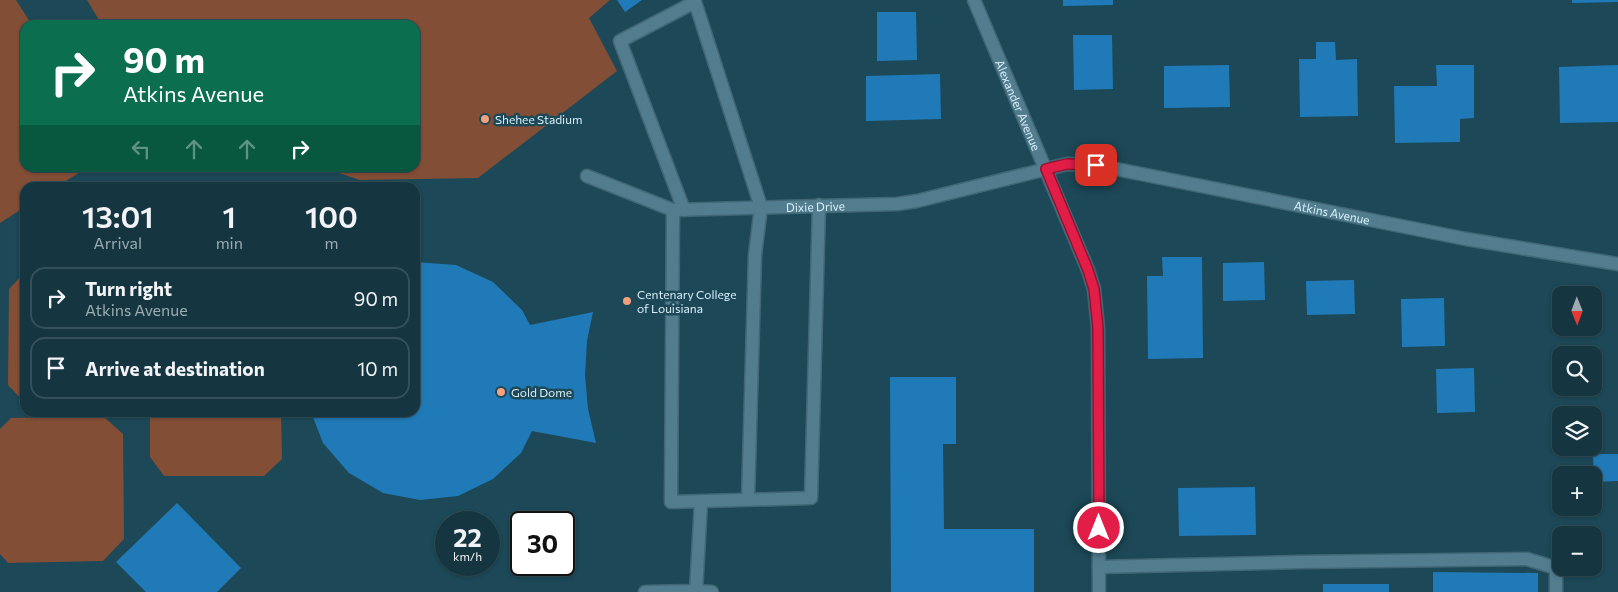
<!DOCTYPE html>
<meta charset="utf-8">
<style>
body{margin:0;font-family:Commissioner,sans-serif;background:#22414c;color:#f1f3f6;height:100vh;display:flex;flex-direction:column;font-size:19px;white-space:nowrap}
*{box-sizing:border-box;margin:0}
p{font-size:16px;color:#9dabb1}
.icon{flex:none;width:28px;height:28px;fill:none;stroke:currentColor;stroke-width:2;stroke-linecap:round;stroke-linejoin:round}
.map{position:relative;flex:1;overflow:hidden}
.panel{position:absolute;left:20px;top:182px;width:400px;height:235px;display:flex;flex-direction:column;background:#153641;border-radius:15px;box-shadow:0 1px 4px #0004,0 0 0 1px #34505a}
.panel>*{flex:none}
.top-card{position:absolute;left:20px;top:20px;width:400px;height:152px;border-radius:15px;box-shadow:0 1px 4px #0004,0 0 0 1px #34505a;background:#0b6e4f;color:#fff;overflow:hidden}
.needle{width:32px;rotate:179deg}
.buttons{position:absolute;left:1552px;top:286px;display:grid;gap:10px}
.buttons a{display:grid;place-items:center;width:50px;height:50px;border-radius:10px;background:#153641;box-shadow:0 1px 4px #0004,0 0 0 1px #34505a;font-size:25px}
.speed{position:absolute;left:435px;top:511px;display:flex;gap:10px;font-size:25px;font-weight:700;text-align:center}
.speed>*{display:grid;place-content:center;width:65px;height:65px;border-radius:50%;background:#153641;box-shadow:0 1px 4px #0004,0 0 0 1px #34505a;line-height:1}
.speed small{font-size:12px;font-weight:400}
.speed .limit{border:2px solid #111;border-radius:8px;background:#fff;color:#111}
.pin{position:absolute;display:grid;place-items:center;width:42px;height:42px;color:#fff;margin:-21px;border-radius:10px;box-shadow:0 2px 8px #0006}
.me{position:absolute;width:55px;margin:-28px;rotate:0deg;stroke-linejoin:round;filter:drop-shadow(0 0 4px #0008)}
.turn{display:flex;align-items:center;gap:18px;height:105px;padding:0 20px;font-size:22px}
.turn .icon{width:65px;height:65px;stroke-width:2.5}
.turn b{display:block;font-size:35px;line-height:42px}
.lanes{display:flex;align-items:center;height:48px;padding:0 20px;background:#0003;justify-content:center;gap:25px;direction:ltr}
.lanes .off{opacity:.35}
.eta{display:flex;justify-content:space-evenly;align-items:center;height:85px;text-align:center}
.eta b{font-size:30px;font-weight:600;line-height:35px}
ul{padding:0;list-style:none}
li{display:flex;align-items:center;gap:15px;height:62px;margin:0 10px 8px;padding:0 10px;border:2px solid #34505a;border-radius:15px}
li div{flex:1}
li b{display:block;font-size:19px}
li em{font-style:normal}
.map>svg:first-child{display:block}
.green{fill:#834e36}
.building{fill:#207ab7}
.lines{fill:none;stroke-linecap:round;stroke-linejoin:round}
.service-casing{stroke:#416775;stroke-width:15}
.minor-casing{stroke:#416775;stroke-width:15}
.service{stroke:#517d8e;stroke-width:12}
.minor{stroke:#517d8e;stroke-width:12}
.route-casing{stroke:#92132f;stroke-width:12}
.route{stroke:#e11d48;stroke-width:9}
.poi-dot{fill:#f2a17e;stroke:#1c4857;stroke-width:2}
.labels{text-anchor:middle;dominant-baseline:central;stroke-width:5;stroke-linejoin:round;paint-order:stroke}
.street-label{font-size:12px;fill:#d8eff9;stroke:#1c4857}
.poi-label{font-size:12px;fill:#d8eff9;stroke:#1c4857;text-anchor:start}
</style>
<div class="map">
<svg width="1618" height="592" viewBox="0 0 1618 592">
<rect width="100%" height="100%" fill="#1c4857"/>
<!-- green -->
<g class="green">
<polygon points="0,0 16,0 32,25 25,25 25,168 87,168 56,187 25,188 25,207 0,223"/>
<polygon points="87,0 610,0 589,18 617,71 478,178 360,180 324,168 415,168 415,25 102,25"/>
<polygon points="25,272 25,403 8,385 9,289"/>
<polygon points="150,413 281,413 282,459 264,476 164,476 150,457"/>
<polygon points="103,416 123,434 124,539 103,561 8,563 0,554 0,429 11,418"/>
</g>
<!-- building -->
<g class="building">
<polygon points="617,0 642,0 625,12"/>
<polygon points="1063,0 1113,0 1113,5 1063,6"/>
<polygon points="1572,0 1618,0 1618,2 1572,3"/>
<polygon points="877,12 916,12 917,60 877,61"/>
<polygon points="1073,35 1112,35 1113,89 1074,90"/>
<polygon points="1316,42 1335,42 1336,60 1357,59 1358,116 1300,117 1299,59 1316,59"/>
<polygon points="1229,65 1230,107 1164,108 1164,66"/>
<polygon points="1436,65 1474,65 1474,118 1460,119 1460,142 1395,143 1394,86 1437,86"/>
<polygon points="1618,65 1618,122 1560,123 1559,67"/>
<polygon points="940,74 941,119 866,121 866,76"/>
<polygon points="1162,257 1202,257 1203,358 1148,359 1147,276 1163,276"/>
<polygon points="415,262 456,265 493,282 522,310 530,325 593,312 587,341 585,375 588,409 596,443 532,431 521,453 493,479 458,496 420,500 383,493 349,473 323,443 311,412 415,412"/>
<polygon points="1264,262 1265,300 1223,301 1223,263"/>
<polygon points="1354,280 1355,314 1307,315 1306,281"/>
<polygon points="1444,298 1445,346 1402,347 1401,299"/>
<polygon points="1474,368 1475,412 1437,413 1436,369"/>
<polygon points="890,377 956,377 956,444 943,444 944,529 1034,529 1034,592 891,592"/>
<polygon points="1593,454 1618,454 1618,481 1594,482"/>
<polygon points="1255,487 1256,535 1179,536 1178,488"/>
<polygon points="177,503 241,568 217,592 146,592 116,562"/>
<polygon points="1433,572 1538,573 1538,592 1433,592"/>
<rect x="1323" y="584" width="66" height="8"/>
</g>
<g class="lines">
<!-- service casing -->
<g class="service-casing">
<g id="service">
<polyline points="673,210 671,502 811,498 819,205"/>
<polyline points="684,210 620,41 695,2 761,207 755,255 748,499"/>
<polyline points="1099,567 1299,562 1527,559 1556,568 1556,592"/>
<polyline points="696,591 712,592"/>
<polyline points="645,592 696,591 701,502"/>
</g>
</g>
<!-- minor casing -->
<g class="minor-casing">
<g id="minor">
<path id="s1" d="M 974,0 L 1088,270 L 1094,289 L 1098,328 L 1099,592"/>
<path id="s2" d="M 587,176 L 673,210 L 897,204 L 917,201 L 1067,164 L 1096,165 L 1466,239 L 1618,264"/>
</g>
</g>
<!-- service -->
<use href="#service" class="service"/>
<!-- minor -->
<use href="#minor" class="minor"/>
</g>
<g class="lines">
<!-- route casing -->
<g class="route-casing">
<polyline id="route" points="1096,165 1067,164 1046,169 1088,270 1094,289 1098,328 1099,528"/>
</g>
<!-- route -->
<use href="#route" class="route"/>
</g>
<!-- markers -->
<g class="poi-dot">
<circle cx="485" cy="119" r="5"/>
<circle cx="627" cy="301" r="5"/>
<circle cx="501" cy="392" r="5"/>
</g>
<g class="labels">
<!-- street labels -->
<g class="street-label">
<text stroke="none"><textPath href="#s1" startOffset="114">Alexander Avenue</textPath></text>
<text stroke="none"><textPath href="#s2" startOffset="235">Dixie Drive</textPath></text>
<text stroke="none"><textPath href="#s2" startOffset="761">Atkins Avenue</textPath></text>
</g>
<!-- poi labels -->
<g class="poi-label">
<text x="495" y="119">Shehee Stadium</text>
<text x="637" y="294">Centenary College<tspan x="637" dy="14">of Louisiana</tspan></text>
<text x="511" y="392">Gold Dome</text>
</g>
</g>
</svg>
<div class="buttons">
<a><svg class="needle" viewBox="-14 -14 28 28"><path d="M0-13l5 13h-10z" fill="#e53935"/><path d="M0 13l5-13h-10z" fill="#9dabb1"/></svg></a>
<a><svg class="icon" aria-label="search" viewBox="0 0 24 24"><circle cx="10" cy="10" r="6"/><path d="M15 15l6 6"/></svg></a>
<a><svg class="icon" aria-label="layers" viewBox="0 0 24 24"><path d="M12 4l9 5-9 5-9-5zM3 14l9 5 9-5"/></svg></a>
<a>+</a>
<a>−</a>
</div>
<div class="speed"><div>22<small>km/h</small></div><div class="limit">30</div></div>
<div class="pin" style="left:1096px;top:165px;background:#d93025"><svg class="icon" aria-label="arrive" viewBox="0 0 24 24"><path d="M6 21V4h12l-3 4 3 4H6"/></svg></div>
<svg class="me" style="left:1099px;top:528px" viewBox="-20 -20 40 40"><circle r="17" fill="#e11d48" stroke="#fff" stroke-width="3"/><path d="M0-11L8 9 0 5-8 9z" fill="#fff"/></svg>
<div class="top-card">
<div class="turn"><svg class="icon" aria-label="right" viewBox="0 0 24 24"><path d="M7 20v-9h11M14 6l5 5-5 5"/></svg><div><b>90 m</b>Atkins Avenue</div></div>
<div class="lanes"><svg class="icon off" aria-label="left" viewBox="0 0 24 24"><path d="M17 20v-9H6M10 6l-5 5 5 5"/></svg><svg class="icon off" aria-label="ahead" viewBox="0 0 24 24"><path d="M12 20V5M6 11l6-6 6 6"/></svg><svg class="icon off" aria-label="ahead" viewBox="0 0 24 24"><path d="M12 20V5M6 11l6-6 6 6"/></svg><svg class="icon" aria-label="right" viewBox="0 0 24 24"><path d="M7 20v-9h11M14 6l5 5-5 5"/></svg></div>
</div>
<section class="panel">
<div class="eta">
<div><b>13:01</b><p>Arrival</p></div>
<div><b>1</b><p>min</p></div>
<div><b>100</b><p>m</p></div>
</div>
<ul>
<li><svg class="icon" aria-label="right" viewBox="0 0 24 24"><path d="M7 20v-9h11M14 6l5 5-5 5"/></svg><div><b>Turn right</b><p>Atkins Avenue</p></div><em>90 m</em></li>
<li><svg class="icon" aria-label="arrive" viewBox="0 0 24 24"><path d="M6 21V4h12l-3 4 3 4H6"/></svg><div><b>Arrive at destination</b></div><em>10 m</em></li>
</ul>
</section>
</div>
